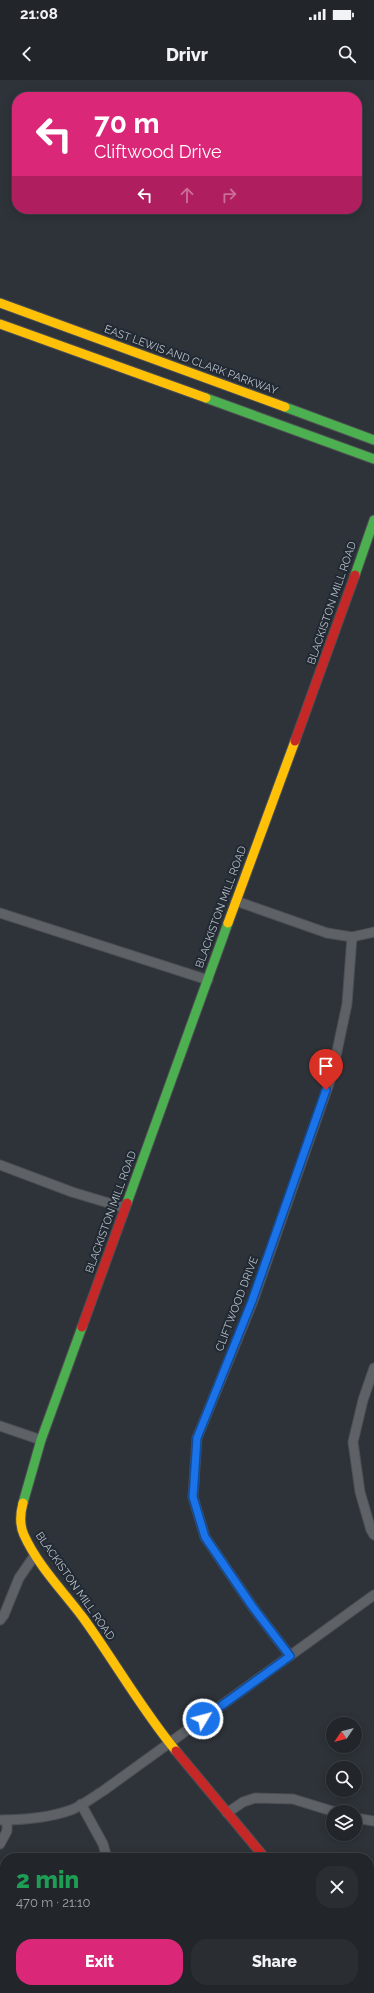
<!DOCTYPE html>
<meta charset="utf-8">
<style>
body{margin:0;font-family:Raleway,sans-serif;background:#2a2e33;color:#f1f3f6;height:100vh;display:flex;flex-direction:column;font-size:15px;white-space:nowrap}
*{box-sizing:border-box;margin:0}
p{font-size:13px;color:#a2a5a9}
.icon{flex:none;width:22px;height:22px;fill:none;stroke:currentColor;stroke-width:2;stroke-linecap:round;stroke-linejoin:round}
.map{position:relative;flex:1;overflow:hidden}
.sheet{position:absolute;left:0px;top:1773px;width:374px;height:140px;display:flex;flex-direction:column;background:#22262b;border-radius:16px 16px 0 0;box-shadow:0 2px 10px #0003,0 0 0 1px #3f4347}
.sheet>*{flex:none}
.banner{position:absolute;left:12px;top:12px;width:350px;height:122px;border-radius:16px;box-shadow:0 2px 10px #0003,0 0 0 1px #3f4347;background:#db2777;color:#fff;overflow:hidden}
.needle{width:26px;rotate:235deg}
.controls{position:absolute;left:326px;top:1637px;display:grid;gap:8px}
.controls a{display:grid;place-items:center;width:36px;height:36px;border-radius:50%;background:#22262b;box-shadow:0 2px 10px #0003,0 0 0 1px #3f4347;font-size:20px}
.pin{position:absolute;display:grid;place-items:center;width:34px;height:34px;color:#fff;margin:-41px -17px;border-radius:50% 50% 50% 0;rotate:-45deg;box-shadow:0 0 4px #0007}
.pin .icon{rotate:45deg}
.me{position:absolute;width:44px;margin:-22px;rotate:53deg;stroke-linejoin:round;filter:drop-shadow(0 0 3px #0008)}
.turn{display:flex;align-items:center;gap:14px;height:84px;padding:0 16px;font-size:18px}
.turn .icon{width:52px;height:52px;stroke-width:2.5}
.turn b{display:block;font-size:28px;line-height:34px}
.lanes{display:flex;align-items:center;height:38px;padding:0 16px;background:#0003;justify-content:center;gap:20px;direction:ltr}
.lanes .off{opacity:.35}
.round{display:grid;place-items:center;flex:none;width:42px;height:42px;border-radius:16px;background:#2a2e33}
.overview{display:flex;align-items:center;justify-content:space-between;height:68px;padding:0 16px}
h1{font-size:24px;font-weight:800;line-height:30px;color:#1e9e55}
.cta{display:flex;gap:8px;margin-top:auto;padding:8px 16px}
.cta a{flex:1;height:46px;border-radius:16px;background:#db2777;color:#fff;font-size:16px;font-weight:800;line-height:46px;text-align:center}
.cta a+a{background:#2a2e33;color:#f1f3f6}
.status{display:flex;justify-content:space-between;align-items:center;height:28px;padding:0 20px;background:#22262b;direction:ltr}
.status svg{height:11px;fill:currentColor}
header{display:flex;justify-content:space-between;align-items:center;height:52px;padding:0 16px;background:#22262b;font-size:18px;font-weight:800}
.map>svg:first-child{display:block}
.lines{fill:none;stroke-linecap:round;stroke-linejoin:round}
.street-casing{stroke:#4c4f53;stroke-width:11}
.fast-casing{stroke:#4c4f53;stroke-width:11}
.slow-casing{stroke:#4c4f53;stroke-width:11}
.jam-casing{stroke:#4c4f53;stroke-width:11}
.street{stroke:#5e6166;stroke-width:9}
.fast{stroke:#4caf50;stroke-width:9}
.slow{stroke:#ffc107;stroke-width:9}
.jam{stroke:#c62828;stroke-width:9}
.route-casing{stroke:#114b97;stroke-width:10}
.route{stroke:#1a73e8;stroke-width:7}
.labels{text-anchor:middle;dominant-baseline:central;stroke-width:4;stroke-linejoin:round;paint-order:stroke}
.street-label{font-size:11px;fill:#b9bfc8;stroke:#212933}
</style>
<div class="status"><b>21:08</b><svg viewBox="0 0 49 12"><path d="M0 12V9h3v3zM5 12V6h3v6zM10 12V3h3v9zM15 12V0h3v12zM26 1h20v11H26zM47 4h2v5h-2z"/></svg></div>
<header><svg class="icon" aria-label="back" viewBox="0 0 24 24"><path d="M15 5l-7 7 7 7"/></svg>Drivr<svg class="icon" aria-label="search" viewBox="0 0 24 24"><circle cx="10" cy="10" r="6"/><path d="M15 15l6 6"/></svg></header>
<div class="map">
<svg width="374" height="1913" viewBox="0 0 374 1913">
<rect width="100%" height="100%" fill="#2e3339"/>
<g class="lines">
<!-- street casing -->
<g class="street-casing">
<g id="street">
<polyline points="236,821 327,853 352,857 374,852"/>
<polyline points="0,833 208,900"/>
<polyline points="0,1085 72,1112 125,1128"/>
<polyline points="374,1288 363,1320 353,1362 360,1412 371,1450 374,1455"/>
<polyline points="0,1346 41,1360"/>
<polyline points="0,1540 4,1535 19,1498 35,1475"/>
<polyline points="290,1576 252,1526 205,1457 193,1417 197,1358 253,1221 332,995 347,924 352,857"/>
<polyline points="81,1724 103,1764 107,1778"/>
<polyline points="227,1733 243,1722 255,1718 293,1719 335,1732"/>
<polyline points="355,1738 374,1741"/>
<path d="M 0,1740 C 24,1740 48,1738 71,1730 C 82,1726 93,1717 103,1711 L 374,1515"/>
<polyline points="0,1764 7,1751 7,1740"/>
<polyline points="369,1884 374,1886"/>
<polyline points="0,1905 6,1913"/>
</g>
</g>
<!-- fast casing -->
<g class="fast-casing">
<g id="fast">
<polyline points="206,318 374,379"/>
<polyline points="285,327 374,360"/>
<polyline points="355,495 374,440"/>
<polyline points="127,1123 228,843"/>
<polyline points="23,1423 41,1360 82,1247"/>
<polyline points="247,1913 249,1908"/>
</g>
</g>
<!-- slow casing -->
<g class="slow-casing">
<g id="slow">
<polyline points="0,223 285,327"/>
<polyline points="0,244 206,318"/>
<polyline points="228,843 295,661"/>
<path d="M 23,1423 C 20,1434 19,1444 24,1455 C 38,1486 64,1512 84,1539 C 115,1582 142,1630 176,1671"/>
</g>
</g>
<!-- jam casing -->
<g class="jam-casing">
<g id="jam">
<polyline points="295,661 355,495"/>
<polyline points="82,1247 127,1123"/>
<polyline points="176,1671 265,1778"/>
</g>
</g>
<!-- street -->
<use href="#street" class="street"/>
<!-- fast -->
<use href="#fast" class="fast"/>
<!-- slow -->
<use href="#slow" class="slow"/>
<!-- jam -->
<use href="#jam" class="jam"/>
</g>
<g class="lines">
<!-- route casing -->
<g class="route-casing">
<polyline id="route" points="203,1639 290,1576 252,1526 205,1457 193,1417 197,1358 252,1221 326,1010"/>
</g>
<!-- route -->
<use href="#route" class="route"/>
</g>
<g class="labels">
<!-- street labels -->
<g class="street-label">
<text transform="translate(191 280) rotate(20)">EAST LEWIS AND CLARK PARKWAY</text>
<text transform="translate(332 523) rotate(-71)">BLACKISTON MILL ROAD</text>
<text transform="translate(221 827) rotate(-70)">BLACKISTON MILL ROAD</text>
<text transform="translate(111 1132) rotate(-70)">BLACKISTON MILL ROAD</text>
<text transform="translate(237 1224) rotate(-69)">CLIFTWOOD DRIVE</text>
<text transform="translate(75 1506) rotate(55)">BLACKISTON MILL ROAD</text>
</g>
</g>
</svg>
<div class="controls">
<a><svg class="needle" viewBox="-14 -14 28 28"><path d="M0-13l5 13h-10z" fill="#e53935"/><path d="M0 13l5-13h-10z" fill="#a2a5a9"/></svg></a>
<a><svg class="icon" aria-label="search" viewBox="0 0 24 24"><circle cx="10" cy="10" r="6"/><path d="M15 15l6 6"/></svg></a>
<a><svg class="icon" aria-label="layers" viewBox="0 0 24 24"><path d="M12 4l9 5-9 5-9-5zM3 14l9 5 9-5"/></svg></a>
</div>
<div class="pin" style="left:326px;top:1010px;background:#d93025"><svg class="icon" aria-label="arrive" viewBox="0 0 24 24"><path d="M6 21V4h12l-3 4 3 4H6"/></svg></div>
<svg class="me" style="left:203px;top:1639px" viewBox="-20 -20 40 40"><circle r="17" fill="#1a73e8" stroke="#fff" stroke-width="3"/><path d="M0-11L8 9 0 5-8 9z" fill="#fff"/></svg>
<div class="banner">
<div class="turn"><svg class="icon" aria-label="left" viewBox="0 0 24 24"><path d="M17 20v-9H6M10 6l-5 5 5 5"/></svg><div><b>70 m</b>Cliftwood Drive</div></div>
<div class="lanes"><svg class="icon" aria-label="left" viewBox="0 0 24 24"><path d="M17 20v-9H6M10 6l-5 5 5 5"/></svg><svg class="icon off" aria-label="ahead" viewBox="0 0 24 24"><path d="M12 20V5M6 11l6-6 6 6"/></svg><svg class="icon off" aria-label="right" viewBox="0 0 24 24"><path d="M7 20v-9h11M14 6l5 5-5 5"/></svg></div>
</div>
<section class="sheet">
<div class="overview"><div><h1>2 min</h1><p>470 m · 21:10</p></div><a class="round"><svg class="icon" aria-label="close" viewBox="0 0 24 24"><path d="M6 6l12 12M18 6L6 18"/></svg></a></div>
<div class="cta"><a>Exit</a><a>Share</a></div>
</section>
</div>
